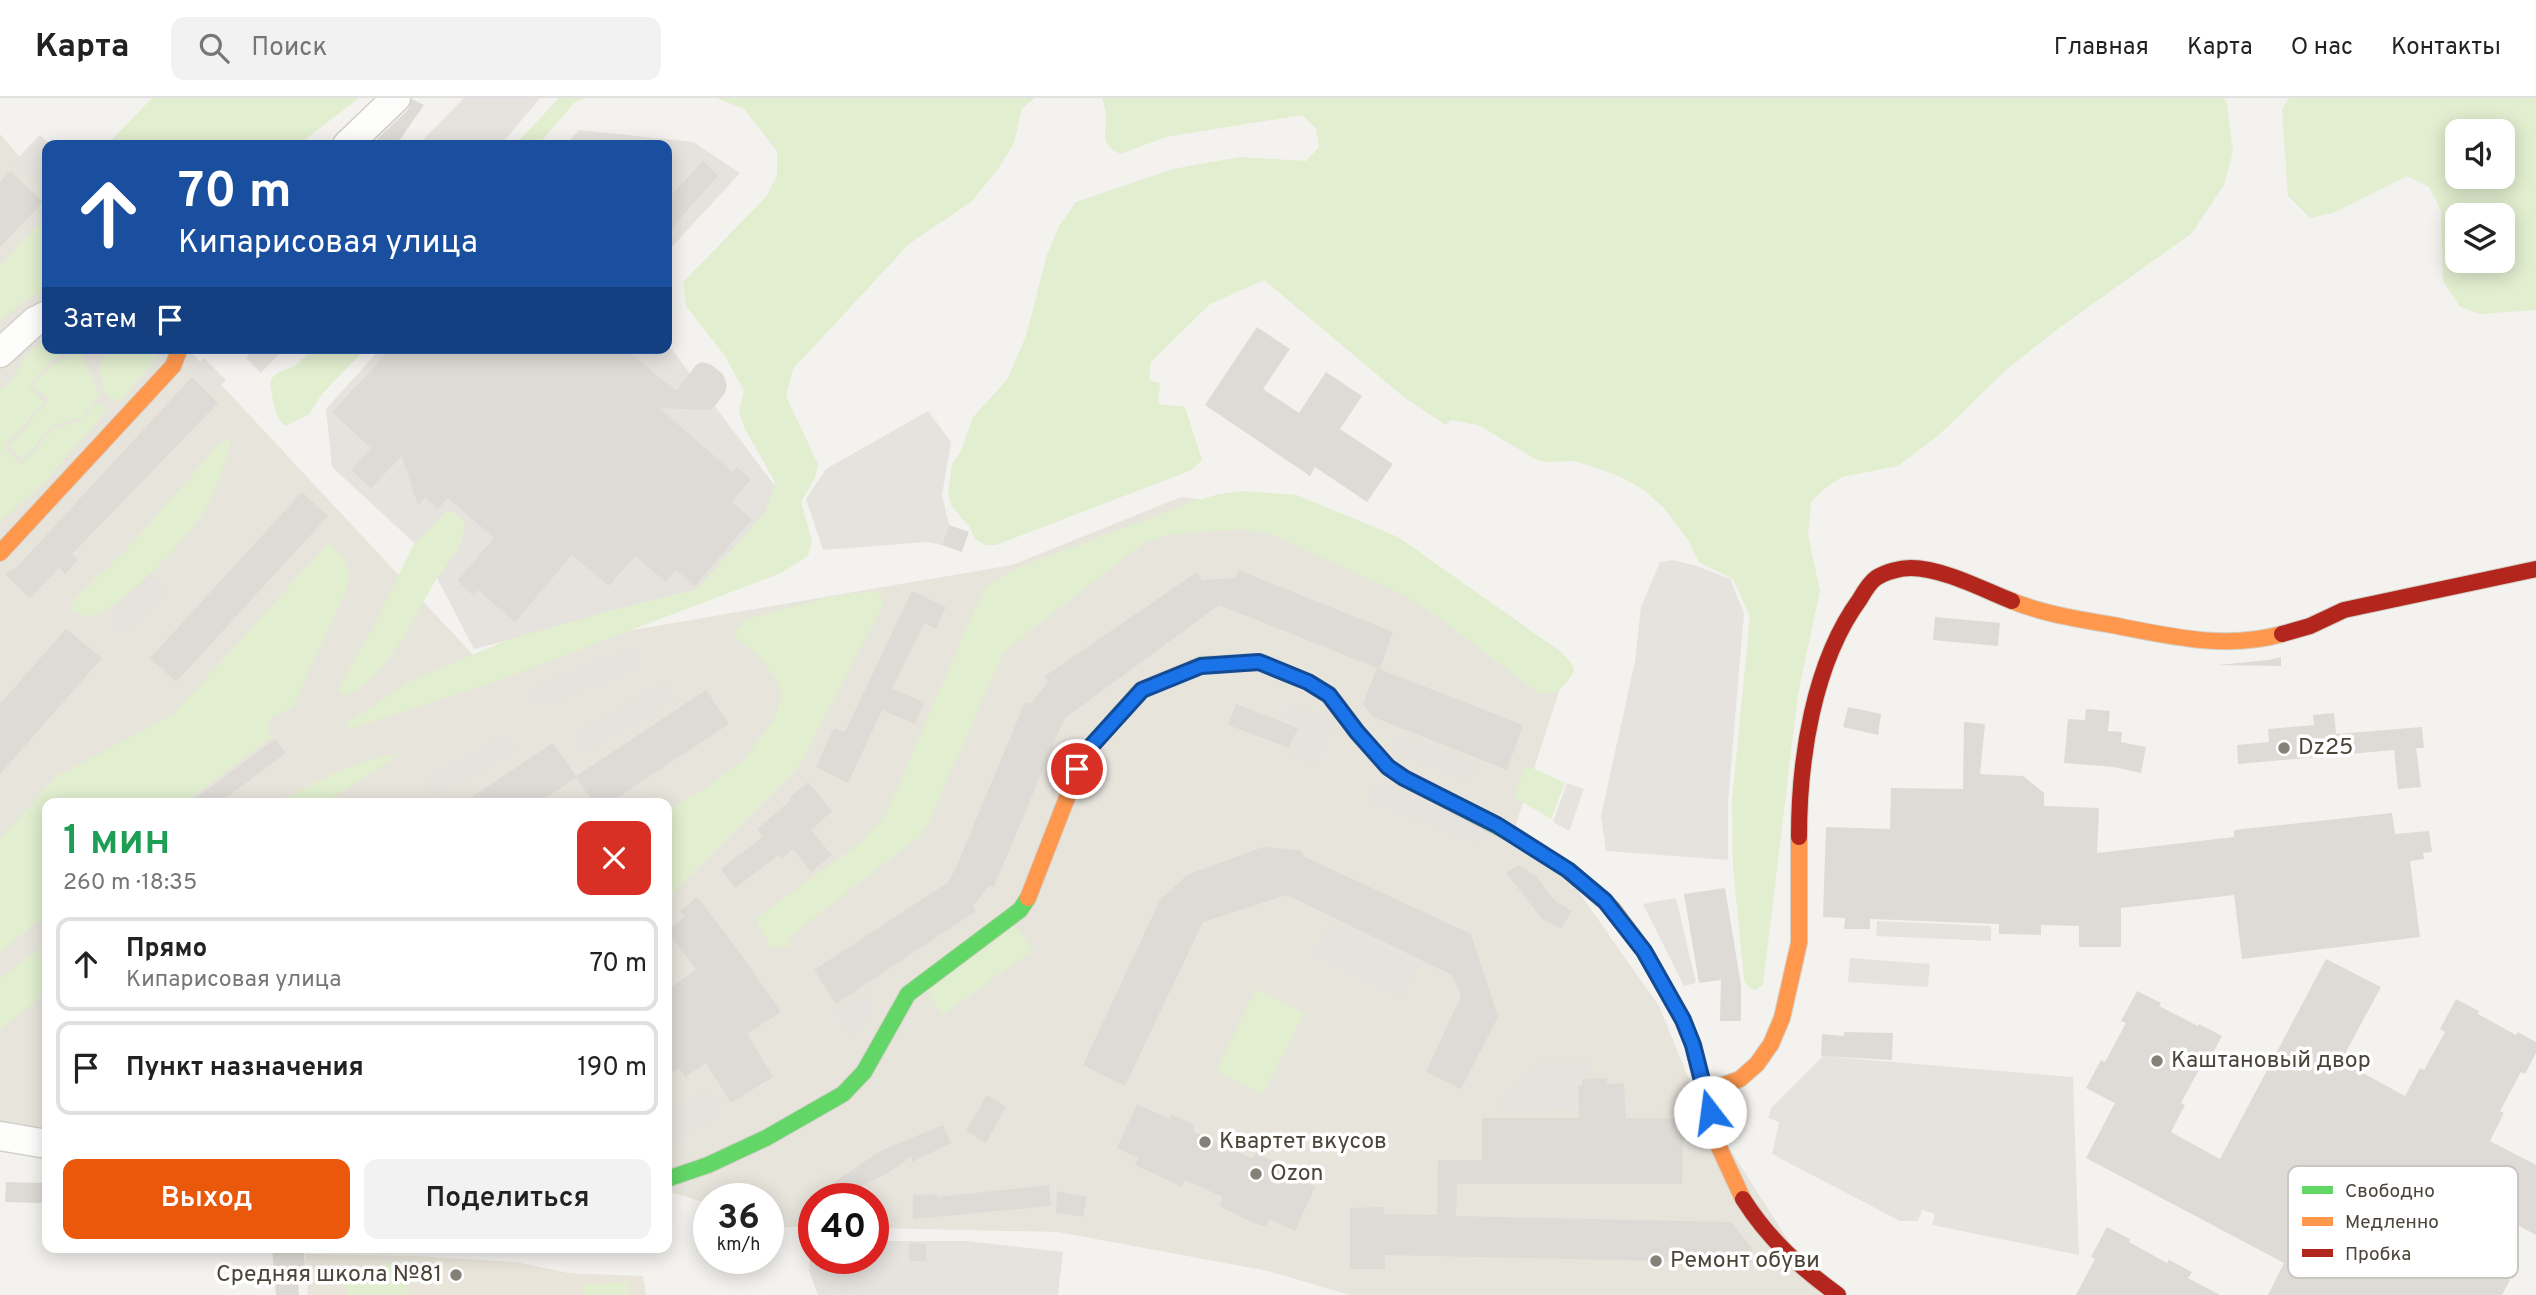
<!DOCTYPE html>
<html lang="ru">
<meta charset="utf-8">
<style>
body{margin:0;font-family:Overpass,sans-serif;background:#f2f2f2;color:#222;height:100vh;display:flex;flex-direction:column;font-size:26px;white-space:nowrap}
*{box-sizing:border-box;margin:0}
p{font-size:23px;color:#767676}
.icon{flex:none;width:38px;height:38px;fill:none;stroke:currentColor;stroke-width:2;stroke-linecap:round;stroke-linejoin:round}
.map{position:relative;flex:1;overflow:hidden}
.panel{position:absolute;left:42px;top:700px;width:630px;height:455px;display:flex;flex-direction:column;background:#fff;border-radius:14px;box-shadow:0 4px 18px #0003}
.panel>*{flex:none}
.guide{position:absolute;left:42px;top:42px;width:630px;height:214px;border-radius:14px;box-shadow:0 4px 18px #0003;background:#1a4fa0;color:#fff;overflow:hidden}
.tools{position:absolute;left:2445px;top:21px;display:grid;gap:14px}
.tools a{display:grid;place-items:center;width:70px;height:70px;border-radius:14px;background:#fff;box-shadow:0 4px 18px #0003;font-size:35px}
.speed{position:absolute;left:693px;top:1085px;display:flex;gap:14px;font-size:35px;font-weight:700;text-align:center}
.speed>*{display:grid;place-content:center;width:91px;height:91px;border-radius:50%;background:#fff;box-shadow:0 4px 18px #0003;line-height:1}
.speed small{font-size:18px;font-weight:400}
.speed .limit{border:10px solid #d22;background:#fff;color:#111}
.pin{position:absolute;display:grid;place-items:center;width:60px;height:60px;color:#fff;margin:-30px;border:4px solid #fff;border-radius:50%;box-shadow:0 2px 7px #0007}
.me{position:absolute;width:77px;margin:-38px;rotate:345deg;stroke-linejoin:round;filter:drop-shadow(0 0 5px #0008)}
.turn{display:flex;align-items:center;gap:24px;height:147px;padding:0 21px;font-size:32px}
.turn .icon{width:91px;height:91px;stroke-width:2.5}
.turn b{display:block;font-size:49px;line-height:60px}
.then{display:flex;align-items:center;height:66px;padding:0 21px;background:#0003;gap:14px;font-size:26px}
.round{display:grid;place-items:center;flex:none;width:74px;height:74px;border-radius:14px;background:#f2f2f2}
.headline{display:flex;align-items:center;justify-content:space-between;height:119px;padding:0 21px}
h1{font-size:42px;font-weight:600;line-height:52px;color:#1e9e55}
.button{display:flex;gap:14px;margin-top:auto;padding:14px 21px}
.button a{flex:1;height:80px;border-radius:14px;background:#ea580c;color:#fff;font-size:28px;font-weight:600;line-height:80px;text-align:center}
.button a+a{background:#f2f2f2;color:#222}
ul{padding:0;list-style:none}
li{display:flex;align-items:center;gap:21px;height:94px;margin:0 14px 10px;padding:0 7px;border:4px solid #e0e0e0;border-radius:14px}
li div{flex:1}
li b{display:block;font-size:26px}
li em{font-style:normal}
header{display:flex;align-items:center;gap:42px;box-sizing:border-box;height:98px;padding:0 35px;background:#fff;border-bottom:2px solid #e0e0e0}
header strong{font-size:33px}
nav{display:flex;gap:38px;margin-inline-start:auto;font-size:24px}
.search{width:490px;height:63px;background:#f2f2f2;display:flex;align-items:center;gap:18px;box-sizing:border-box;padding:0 24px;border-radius:14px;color:#767676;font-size:26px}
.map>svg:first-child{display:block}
.residential{fill:#e7e4dc}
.industrial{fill:#e6e2de}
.education{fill:#eae5da}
.green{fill:#e1eecf;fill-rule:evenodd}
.parking{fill:#e6e3df}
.building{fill:#dedbd6}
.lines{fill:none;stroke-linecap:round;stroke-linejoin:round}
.street-casing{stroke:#d2d0cb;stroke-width:31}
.fast-casing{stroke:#d3cfc5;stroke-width:18}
.slow-casing{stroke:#d3cfc5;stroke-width:18}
.jam-casing{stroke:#d3cfc5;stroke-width:18}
.street{stroke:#fdfdfc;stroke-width:28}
.fast{stroke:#63d668;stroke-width:16}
.slow{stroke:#ff974d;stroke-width:16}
.jam{stroke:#b3261e;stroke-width:16}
.route-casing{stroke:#114b97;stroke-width:18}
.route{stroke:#1a73e8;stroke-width:12}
.poi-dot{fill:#868178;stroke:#fff;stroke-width:2.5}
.labels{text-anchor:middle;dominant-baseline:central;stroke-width:7;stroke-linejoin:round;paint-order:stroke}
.poi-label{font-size:23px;fill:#4b4439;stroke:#fff;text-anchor:start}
.key{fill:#fff;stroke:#c9c7c4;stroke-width:2}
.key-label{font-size:19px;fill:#4b4439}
</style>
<header>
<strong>Карта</strong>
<div class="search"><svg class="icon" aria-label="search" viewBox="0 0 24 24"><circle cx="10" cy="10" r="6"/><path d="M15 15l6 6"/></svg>Поиск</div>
<nav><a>Главная</a><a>Карта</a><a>О нас</a><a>Контакты</a></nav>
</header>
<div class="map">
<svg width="2536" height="1197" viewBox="0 0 2536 1197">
<rect width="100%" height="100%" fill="#f4f2ee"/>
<!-- residential -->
<polygon class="residential" points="0,36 47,90 47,250 187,250 475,559 1012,467 1181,399 1290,412 1565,575 1511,742 1566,776 1659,908 1696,998 1823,1197 1350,1197 1268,1173 1058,1134 873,1130 873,1101 814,1101 814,1129 780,1129 768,1125 768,1101 709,1101 709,1106 667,1093 667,705 47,705 47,1032 0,1026"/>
<!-- industrial -->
<g class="industrial">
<polygon points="579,32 693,44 740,75 667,154 667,47 566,47"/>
<polygon points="667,245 781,396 694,496 474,551 423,453 332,369 326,311 381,250 667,250"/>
</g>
<!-- education -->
<polygon class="education" points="305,1156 417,1158 516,1164 568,1175 643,1178 646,1197 308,1197"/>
<!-- green -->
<g class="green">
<polygon points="152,0 359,0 298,47 107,47"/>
<polygon points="559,0 585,0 574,5 538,47 515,47"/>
<polygon points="716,0 1035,0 1022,10 1014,45 999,70 971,104 909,146 793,271 786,298 818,366 815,380 801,404 812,443 808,458 781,475 494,584 349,631 345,626 408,584 510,541 602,515 697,491 765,414 775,384 745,331 739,314 744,293 725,258 686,208 683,184 766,99 777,77 777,53 744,11"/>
<path d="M 1102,0 L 2224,0 L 2227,6 L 2233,54 L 2224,87 L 2192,135 L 2059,230 L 2006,272 L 1939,337 L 1898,368 L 1842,379 L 1824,391 L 1811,404 L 1808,437 L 1820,493 L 1798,596 L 1763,887 L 1756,892 L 1749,890 L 1744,882 L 1733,769 L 1732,702 L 1750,518 L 1733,481 L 1699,464 L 1688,442 L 1664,410 L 1644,392 L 1619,378 L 1575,363 L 1546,364 L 1537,362 L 1478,327 L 1451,322 L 1446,327 L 1405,300 L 1264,182 L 1210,206 L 1151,264 L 1149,282 L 1160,285 L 1158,306 L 1185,309 L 1202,362 L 1192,372 L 996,447 L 985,447 L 975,441 L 969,428 L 952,409 L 948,396 L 952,366 L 960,355 L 973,319 L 1007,282 L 1026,238 L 1047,156 L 1059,128 L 1076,104 L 1173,71 L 1240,59 L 1306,63 L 1319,49 L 1316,30 L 1302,17 L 1166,39 L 1120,56 C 1101,44 1105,42 1106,23 C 1107,16 1104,7 1102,0 Z"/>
<path d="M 2289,0 L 2536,0 L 2536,212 L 2480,216 L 2460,209 L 2443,183 L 2441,113 L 2429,89 L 2407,78 L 2333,115 L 2310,120 L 2288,98 L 2282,11 ZM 2457,33 L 2502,33 L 2502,79 L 2457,79 ZM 2457,117 L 2502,117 L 2502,163 L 2457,163 Z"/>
<polygon points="41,124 47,125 47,191 26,202 0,223 0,167"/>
<path d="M 47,243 L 47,250 L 72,250 L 48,266 L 29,288 L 44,304 L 6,347 L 6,352 L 22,366 L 53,332 L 81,322 L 97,305 L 108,311 L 44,385 L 0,424 L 0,292 C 26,277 14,255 47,243 Z"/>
<polygon points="79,250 100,298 80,320 52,328 22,362 9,349 49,302 33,288 50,269"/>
<polygon points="109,250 160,250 157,260 121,302 110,300 104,292 99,269"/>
<path d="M 316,250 L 366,250 L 322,296 L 309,316 L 286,328 C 273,318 273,300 270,284 L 275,276 L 293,269 Z"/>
<path d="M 228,340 L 231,343 C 224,368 216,392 204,414 C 189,439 121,511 94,517 C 86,519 80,517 73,513 L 71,508 L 74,502 L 128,450 L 219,346 Z"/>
<path d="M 1243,393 L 1297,397 L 1398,439 L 1561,554 L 1572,566 L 1574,573 C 1566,587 1556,600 1538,595 L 1438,519 L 1404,497 L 1273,437 L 1240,431 L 1167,437 L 1142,446 L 1011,548 L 1002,558 L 927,728 L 919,739 L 794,835 L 787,849 L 772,850 L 757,826 L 758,819 L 863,743 L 886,716 L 975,511 L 986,489 L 1014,471 L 1193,404 L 1219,396 Z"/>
<path d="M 446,414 L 454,414 L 465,424 C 463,454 449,462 434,485 C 409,527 392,574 346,598 L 338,591 L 371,533 L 413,448 Z"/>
<path d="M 329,444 C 346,463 353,467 346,493 L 292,610 L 273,619 L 267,628 L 271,639 L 184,705 L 47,705 L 47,816 L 0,854 L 0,741 L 55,679 L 174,616 Z"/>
<polygon points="870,493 878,494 883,501 883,507 798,670 667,801 667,713 707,689 744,662 775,620 782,598 778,585 763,562 734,538 736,531 746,521 829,499"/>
<path d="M 397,656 L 397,658 L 325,705 L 277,705 C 314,684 354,662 397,656 Z"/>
<polygon points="1526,667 1565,685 1551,721 1514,699"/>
<polygon points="1014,827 1033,852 943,917 925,892"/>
<polygon points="47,846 47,894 0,931 0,880"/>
<polygon points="1256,891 1304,915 1263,996 1216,973"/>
<polygon points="393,1163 411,1197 349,1197 345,1189"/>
<polygon points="628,1184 629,1197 583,1197 582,1187"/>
</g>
<!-- parking -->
<g class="parking">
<polygon points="464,0 540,0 501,47 418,47"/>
<polygon points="40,37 51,47 47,47 47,93 45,95 13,65"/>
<polygon points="255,250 275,250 280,255 261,275 246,260"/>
<polygon points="204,260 226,282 213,296 190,274"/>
<polygon points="928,313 951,344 942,397 949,427 942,447 927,444 823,452 806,401 826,371"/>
<polygon points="1672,462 1697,468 1730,481 1744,515 1728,704 1728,762 1606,753 1601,718 1635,563 1641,509 1660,464"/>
<polygon points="151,476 168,490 128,537 111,523"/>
<polygon points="633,548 643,568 565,601 537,608 528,592"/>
<polygon points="665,583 676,601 585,654 575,636"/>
<polygon points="1289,606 1334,622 1317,669 1289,659 1300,628 1283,621"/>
<polygon points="506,636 516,654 431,702 422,684"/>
<polygon points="1399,638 1477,667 1470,684 1392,655"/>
<polygon points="1373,685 1486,729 1479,746 1367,702"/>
<polygon points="1567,685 1584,691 1569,733 1553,724"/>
<polygon points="1676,800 1696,885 1684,888 1643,806"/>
<polygon points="1877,823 1991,828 1991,843 1876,838"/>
<polygon points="1329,824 1418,866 1402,900 1313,858"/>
<polygon points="1850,860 1930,866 1928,889 1848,884"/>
<polygon points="865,897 873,909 865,927 850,938 836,916"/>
<polygon points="1823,958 2073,979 2079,1157 1932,1127 1935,1116 1922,1112 1918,1123 1900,1123 1772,1056 1779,1024 1768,1020 1771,1010"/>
<polygon points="1535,964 1590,964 1591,978 1575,978 1575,1010 1493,1012"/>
<polygon points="705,991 722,1016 667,1047 667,1015"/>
<polygon points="812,1143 814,1143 814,1160 873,1160 873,1143 967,1143 1063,1154 1058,1197 818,1197 809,1172"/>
</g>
<!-- building -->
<g class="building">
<polygon points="412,1 424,7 401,40 394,47 371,47 408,12"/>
<polygon points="703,63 718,78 667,135 667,102"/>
<polygon points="10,73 43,104 0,149 0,84"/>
<polygon points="1257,229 1290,251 1263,291 1299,315 1326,274 1362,298 1340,331 1393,366 1367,404 1315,369 1310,378 1205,307"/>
<polygon points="392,250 624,250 676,293 696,267 702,264 710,266 723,276 727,287 725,295 714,309 709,312 659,310 733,374 737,369 751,381 732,404 752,421 695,488 676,472 666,484 635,458 609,488 572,457 515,524 478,492 474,498 457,483 494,440 448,400 438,411 425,399 418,408 402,358 371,390 351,372 371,350 332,314"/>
<polygon points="192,279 218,305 72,456 78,462 65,476 59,470 30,500 5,476 16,470"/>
<polygon points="302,394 328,418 176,584 150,560"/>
<polygon points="949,427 969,434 962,454 942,447"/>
<polygon points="1238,472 1393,534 1380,571 1219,507 1064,621 994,789 989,788 973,808 976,813 836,906 814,872 947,785 955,772 1025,604 1030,606 1048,584 1045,578 1197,474 1202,482 1235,480"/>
<polygon points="912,493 946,509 936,531 924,525 892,591 924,604 915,626 882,612 848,685 816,669 834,630 845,634"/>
<polygon points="1935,519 2000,525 1998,548 1933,542"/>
<polygon points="66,531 102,560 0,676 0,606"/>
<polygon points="2281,559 2281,568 2218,567 2269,562"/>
<polygon points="1377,570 1523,627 1507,672 1373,619 1363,606"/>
<polygon points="706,592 729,626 609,705 594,705 576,680 538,705 463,705 553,645 576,678"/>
<polygon points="1236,606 1298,630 1289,650 1228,627"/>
<polygon points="1848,609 1881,616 1878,637 1843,629"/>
<polygon points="2086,611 2110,613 2108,633 2122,634 2121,644 2146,649 2141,675 2114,669 2064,665 2068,621 2085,622"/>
<polygon points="2334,615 2336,636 2422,629 2424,650 2416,650 2421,689 2398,691 2394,652 2238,666 2237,647 2269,644 2268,631 2314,627 2313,617"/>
<polygon points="1964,624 1985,626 1980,676 2023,678 2044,695 2044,708 2099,710 2097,755 2234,739 2234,732 2392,715 2395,736 2429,733 2432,754 2423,755 2424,761 2410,763 2420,839 2242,861 2234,797 2121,810 2121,849 2079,849 2079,828 2041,827 2041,837 1999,836 1999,826 1870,821 1870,831 1844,831 1845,820 1823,819 1826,729 1890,731 1891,690 1963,691"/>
<polygon points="275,641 286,655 219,705 189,705"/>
<polygon points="808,684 832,713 811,732 832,757 811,774 793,751 782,761 779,757 735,790 721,771 763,739 757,731 791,702 789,700"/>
<polygon points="1263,749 1300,752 1305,759 1471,836 1498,919 1461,991 1426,974 1461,898 1452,877 1287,797 1203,824 1125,988 1083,967 1160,802 1187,777"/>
<polygon points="1518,767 1535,777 1555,803 1572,813 1561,831 1542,821 1506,775"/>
<polygon points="1725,790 1741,887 1741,923 1720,923 1721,882 1699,885 1684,796"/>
<polygon points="697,799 735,848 781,914 747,936 773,979 731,1005 706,965 685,979 679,970 667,978 667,892 696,872 667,833 685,819 680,813"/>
<polygon points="2326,861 2381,889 2341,963 2405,998 2420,970 2424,972 2445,934 2440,931 2456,901 2479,913 2478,916 2516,937 2518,934 2536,944 2536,955 2525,976 2521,974 2500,1013 2504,1015 2490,1043 2536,1067 2536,1137 2406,1068 2361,1152 2406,1175 2426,1137 2449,1149 2448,1152 2510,1182 2502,1197 2268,1197 2284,1165 2086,1060 2115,1005 2086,990 2101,962 2105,964 2126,925 2121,923 2137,893 2161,905 2159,908 2198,928 2199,926 2222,938 2206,968 2202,966 2181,1005 2185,1007 2171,1034 2220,1061"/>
<polygon points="1844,934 1893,935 1892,962 1821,958 1822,936 1844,938"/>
<polygon points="1607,980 1607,986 1624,985 1626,1020 1688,1021 1688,1042 1683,1042 1682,1086 1457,1086 1456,1118 1731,1124 1752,1150 1751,1165 1385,1157 1385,1171 1350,1171 1350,1110 1384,1109 1384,1116 1437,1117 1438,1062 1482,1062 1482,1020 1579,1020 1578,987 1582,987 1582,981"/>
<polygon points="987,997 1006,1009 986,1045 966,1033"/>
<polygon points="1137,1006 1169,1021 1171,1016 1195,1027 1193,1033 1253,1061 1256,1055 1281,1067 1279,1072 1315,1089 1295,1133 1270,1121 1266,1129 1249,1123 1219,1108 1223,1099 1185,1082 1182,1089 1135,1067 1138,1060 1117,1050"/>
<polygon points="943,1027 951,1045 912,1064 912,1058 890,1074 834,1101 813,1099 880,1053"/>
<polygon points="6,1084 42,1085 42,1105 5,1104"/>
<polygon points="1049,1087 1051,1108 913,1121 913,1097 937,1096 937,1099"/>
<polygon points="1057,1093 1087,1099 1083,1119 1056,1115"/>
<polygon points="2107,1129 2130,1141 2129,1144 2167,1165 2169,1162 2192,1174 2188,1180 2220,1197 2076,1197 2095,1161 2091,1159"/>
<rect x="909" y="1145" width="17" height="18"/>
<polygon points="272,1150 303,1150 305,1168 297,1169 299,1197 276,1197"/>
</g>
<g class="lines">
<!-- street casing -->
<g class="street-casing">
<g id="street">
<polyline points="347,47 396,0"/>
<polyline points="0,255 35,223 47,217"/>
<polyline points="0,1038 47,1046"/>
</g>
</g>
<!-- fast casing -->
<g class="fast-casing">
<g id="fast">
<polyline points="1194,570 1201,567 1259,564 1308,584 1329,597 1357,634 1388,669 1404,680 1513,737"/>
<polyline points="667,1081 708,1067 766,1040 843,996 864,974 908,896 1020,812 1028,800"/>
</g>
</g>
<!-- slow casing -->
<g class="slow-casing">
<g id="slow">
<polyline points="0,455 173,268 180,250"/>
<path d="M 2012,503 C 2044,516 2078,521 2112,527 C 2169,538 2225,552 2282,536"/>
<polyline points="1513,737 1568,772 1613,811 1644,853 1683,922 1693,947 1718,1047 1743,1101"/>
<polyline points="1028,800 1084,656 1141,592 1194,570"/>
<polyline points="1704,994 1740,981 1757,966 1771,946 1782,920 1799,845 1799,739"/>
</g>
</g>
<!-- jam casing -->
<g class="jam-casing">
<g id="jam">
<polyline points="2282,536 2310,528 2344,512 2536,471"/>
<path d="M 1799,739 C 1799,662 1813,565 1860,501 C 1864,494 1869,485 1876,480 C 1885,474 1900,470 1911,470 C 1942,470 1984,492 2012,503"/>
<path d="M 1743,1101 C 1769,1142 1800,1169 1838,1197"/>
</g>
</g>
<!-- street -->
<use href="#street" class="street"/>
<!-- fast -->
<use href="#fast" class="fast"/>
<!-- slow -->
<use href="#slow" class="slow"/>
<!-- jam -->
<use href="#jam" class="jam"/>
</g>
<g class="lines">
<!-- route casing -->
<g class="route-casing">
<polyline id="route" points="1077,671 1084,656 1142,592 1201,568 1259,564 1308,584 1329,597 1357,634 1388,669 1404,680 1497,727 1568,772 1605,803 1644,853 1683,922 1693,947 1710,1014"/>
</g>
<!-- route -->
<use href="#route" class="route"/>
</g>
<!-- markers -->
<g class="poi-dot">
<circle cx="2284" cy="650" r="7"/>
<circle cx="2157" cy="963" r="7"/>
<circle cx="1205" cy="1044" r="7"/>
<circle cx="1256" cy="1076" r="7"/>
<circle cx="1656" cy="1163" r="7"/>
<circle cx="456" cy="1177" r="7"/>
</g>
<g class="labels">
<!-- poi labels -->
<g class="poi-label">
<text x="2298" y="650">Dz25</text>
<text x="2171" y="963">Каштановый двор</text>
<text x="1219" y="1044">Квартет вкусов</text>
<text x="1270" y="1076">Ozon</text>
<text x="1670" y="1163">Ремонт обуви</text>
<text x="442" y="1177" text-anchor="end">Средняя школа №81</text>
</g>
</g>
<!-- legend -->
<rect x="2288" y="1068" width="230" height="112" rx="10" class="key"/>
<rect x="2302" y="1088" width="31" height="8" fill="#63d668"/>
<rect x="2302" y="1119" width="31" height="9" fill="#ff974d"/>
<rect x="2302" y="1151" width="31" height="8" fill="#b3261e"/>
<g class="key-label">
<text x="2345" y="1099">Свободно</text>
<text x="2345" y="1130">Медленно</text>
<text x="2345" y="1162">Пробка</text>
</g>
</svg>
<div class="tools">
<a><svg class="icon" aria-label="sound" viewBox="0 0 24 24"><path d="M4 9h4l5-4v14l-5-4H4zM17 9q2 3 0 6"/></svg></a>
<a><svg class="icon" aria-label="layers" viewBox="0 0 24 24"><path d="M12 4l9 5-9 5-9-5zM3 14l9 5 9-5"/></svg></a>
</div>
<div class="speed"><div>36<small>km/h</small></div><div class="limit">40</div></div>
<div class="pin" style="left:1077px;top:671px;background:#d93025"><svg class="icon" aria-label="arrive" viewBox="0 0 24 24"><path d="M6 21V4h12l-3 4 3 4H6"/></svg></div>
<svg class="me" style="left:1710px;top:1014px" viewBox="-20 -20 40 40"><circle r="19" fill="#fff"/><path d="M0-13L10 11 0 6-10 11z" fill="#1a73e8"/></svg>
<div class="guide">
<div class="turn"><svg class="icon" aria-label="ahead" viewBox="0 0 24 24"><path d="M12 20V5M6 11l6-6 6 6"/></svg><div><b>70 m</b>Кипарисовая улица</div></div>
<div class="then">Затем<svg class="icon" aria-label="arrive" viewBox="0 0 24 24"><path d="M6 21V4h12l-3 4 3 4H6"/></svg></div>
</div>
<section class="panel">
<div class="headline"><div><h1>1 мин</h1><p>260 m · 18:35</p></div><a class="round" style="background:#d93025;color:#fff"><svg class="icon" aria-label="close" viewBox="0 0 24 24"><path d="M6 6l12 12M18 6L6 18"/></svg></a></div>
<ul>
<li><svg class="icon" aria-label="ahead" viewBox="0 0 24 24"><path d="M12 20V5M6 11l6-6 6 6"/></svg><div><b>Прямо</b><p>Кипарисовая улица</p></div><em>70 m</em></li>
<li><svg class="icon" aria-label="arrive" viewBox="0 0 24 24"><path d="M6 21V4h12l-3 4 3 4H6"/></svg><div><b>Пункт назначения</b></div><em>190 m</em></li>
</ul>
<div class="button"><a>Выход</a><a>Поделиться</a></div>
</section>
</div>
